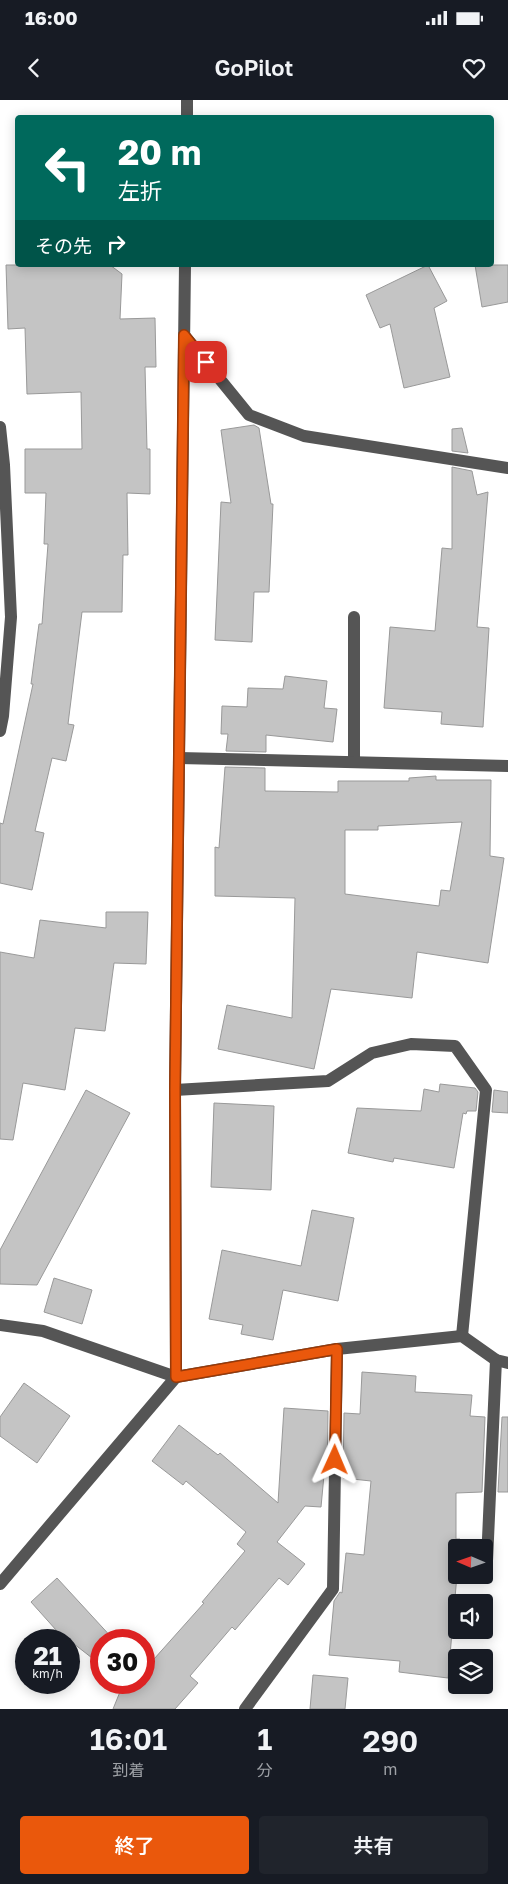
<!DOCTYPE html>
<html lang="ja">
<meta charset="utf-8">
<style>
body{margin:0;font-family:"Golos Text","Noto Sans JP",sans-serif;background:#20242c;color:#f1f3f6;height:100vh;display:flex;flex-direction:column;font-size:19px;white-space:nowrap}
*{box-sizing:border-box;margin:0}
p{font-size:16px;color:#9ea1a6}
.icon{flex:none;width:28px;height:28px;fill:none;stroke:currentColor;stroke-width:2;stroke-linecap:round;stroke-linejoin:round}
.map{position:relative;height:1609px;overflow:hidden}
.sheet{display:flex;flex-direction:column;background:#171b24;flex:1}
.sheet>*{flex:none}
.guide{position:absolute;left:15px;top:15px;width:479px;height:152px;border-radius:5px;box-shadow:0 2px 12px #0003;background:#00695c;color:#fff;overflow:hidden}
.needle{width:32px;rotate:272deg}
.controls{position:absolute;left:448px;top:1439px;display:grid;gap:10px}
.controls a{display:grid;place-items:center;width:45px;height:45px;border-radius:5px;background:#171b24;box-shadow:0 2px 12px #0003;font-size:25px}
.speed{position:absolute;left:15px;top:1529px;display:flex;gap:10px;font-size:25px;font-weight:700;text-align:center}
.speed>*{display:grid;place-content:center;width:65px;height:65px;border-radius:50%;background:#171b24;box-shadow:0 2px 12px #0003;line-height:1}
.speed small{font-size:12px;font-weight:400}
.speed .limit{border:8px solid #d22;background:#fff;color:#111}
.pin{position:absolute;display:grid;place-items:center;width:42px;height:42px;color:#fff;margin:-21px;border-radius:10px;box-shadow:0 2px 8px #0006}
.me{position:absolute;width:55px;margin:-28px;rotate:1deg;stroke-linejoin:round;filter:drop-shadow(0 0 4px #0008)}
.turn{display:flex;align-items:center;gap:18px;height:105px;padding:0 20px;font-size:22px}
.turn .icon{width:65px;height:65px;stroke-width:2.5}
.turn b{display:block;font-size:35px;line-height:42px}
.then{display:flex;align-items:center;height:48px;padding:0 20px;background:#0003;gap:10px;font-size:19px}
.eta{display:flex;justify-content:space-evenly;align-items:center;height:85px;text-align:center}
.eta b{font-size:30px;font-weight:600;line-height:35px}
.primary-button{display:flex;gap:10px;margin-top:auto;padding:10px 20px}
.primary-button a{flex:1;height:58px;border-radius:5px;background:#ea580c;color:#fff;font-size:20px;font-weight:600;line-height:58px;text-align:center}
.primary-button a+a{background:#20242c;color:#f1f3f6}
.status{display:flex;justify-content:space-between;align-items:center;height:35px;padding:0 25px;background:#171b24;direction:ltr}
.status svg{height:14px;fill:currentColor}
header{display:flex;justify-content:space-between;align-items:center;height:65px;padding:0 20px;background:#171b24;font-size:22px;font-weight:600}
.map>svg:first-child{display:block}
.building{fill:#c4c4c4;stroke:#999;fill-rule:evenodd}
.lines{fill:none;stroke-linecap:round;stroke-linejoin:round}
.minor{stroke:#555;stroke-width:12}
.route-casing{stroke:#983908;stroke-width:12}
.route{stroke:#ea580c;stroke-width:9}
</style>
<div class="status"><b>16:00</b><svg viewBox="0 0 49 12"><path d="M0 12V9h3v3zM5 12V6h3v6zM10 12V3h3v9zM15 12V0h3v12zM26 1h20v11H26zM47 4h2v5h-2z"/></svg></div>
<header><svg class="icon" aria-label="back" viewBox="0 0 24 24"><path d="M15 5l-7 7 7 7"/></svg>GoPilot<svg class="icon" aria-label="heart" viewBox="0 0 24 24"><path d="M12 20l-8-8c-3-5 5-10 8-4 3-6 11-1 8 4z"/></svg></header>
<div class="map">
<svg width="508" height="1609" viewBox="0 0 508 1609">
<rect width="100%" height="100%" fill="#fff"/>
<!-- building -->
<g class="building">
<polygon points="6,165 110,165 122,174 120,219 155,218 156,267 145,267 147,349 150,349 150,394 127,393 128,455 123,455 122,512 82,512 68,624 74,625 66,661 52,658 35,731 44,733 32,790 0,783 0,723 3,724 33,584 31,584 39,524 42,524 48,444 44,444 46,393 25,393 25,349 82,349 81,292 27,294 25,228 8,229"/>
<polygon points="428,165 447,201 434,208 450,277 404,288 390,224 380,228 366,195"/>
<polygon points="475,165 508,165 508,202 482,207"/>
<polygon points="254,325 259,328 271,404 273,404 269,492 254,492 252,542 215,540 221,402 231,403 221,330"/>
<polygon points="462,328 468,353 452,351 452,329"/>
<polygon points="452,367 472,371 477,395 488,392 477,527 489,528 483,627 441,624 442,612 384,608 390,527 435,531 442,448 452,449"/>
<polygon points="285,576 327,581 324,608 337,609 333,642 266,635 266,652 226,651 228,634 221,634 222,606 247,607 248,588 283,589"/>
<path d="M 225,667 L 265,668 L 265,691 L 338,692 L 338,681 L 409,681 L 409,678 L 436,676 L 436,680 L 491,680 L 490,756 L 504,758 L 488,863 L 417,852 L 412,898 L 331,889 L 314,969 L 218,949 L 227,905 L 292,918 L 295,798 L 215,796 L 215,747 L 219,748 ZM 462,722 L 450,791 L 441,790 L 439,806 L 345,794 L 345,730 L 378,730 L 378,726 Z"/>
<polygon points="106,812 148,812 146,864 114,863 105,931 75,928 65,990 23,983 13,1040 0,1039 0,852 34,858 40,820 106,828"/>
<polygon points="440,984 475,988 478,992 476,1011 467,1011 466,1014 463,1013 454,1068 394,1058 393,1062 348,1053 357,1008 421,1011 424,989 439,992"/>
<polygon points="86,990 130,1013 37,1185 0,1184 0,1150"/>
<polygon points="494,990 508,992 508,1013 492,1012"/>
<polygon points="214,1003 274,1006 271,1090 211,1087"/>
<polygon points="312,1110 354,1118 338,1201 283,1190 273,1240 241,1234 243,1225 209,1219 222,1150 301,1166"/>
<polygon points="54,1178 92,1190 82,1224 44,1212"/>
<polygon points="362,1272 416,1276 415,1292 472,1295 470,1316 485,1317 482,1392 456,1393 456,1439 460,1439 459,1448 456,1448 457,1475 448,1578 399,1572 400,1561 329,1555 334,1501 340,1492 342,1493 346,1453 364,1455 371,1381 343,1378 344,1313 360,1314"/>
<polygon points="24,1283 70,1316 37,1363 0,1336 0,1317"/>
<polygon points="284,1308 328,1311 327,1376 324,1375 321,1407 305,1406 277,1442 305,1464 288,1485 279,1478 235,1530 232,1527 190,1576 198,1583 175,1609 113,1609 124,1582 144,1582 144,1551 154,1559 204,1503 202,1502 245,1451 237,1444 246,1432 186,1381 183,1385 152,1361 179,1325 218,1355 220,1353 278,1403"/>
<polygon points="502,1317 508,1317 508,1392 498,1392"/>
<polygon points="57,1478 114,1540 101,1540 101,1565 69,1540 65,1540 31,1502"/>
<polygon points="313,1575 348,1578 345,1609 310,1609"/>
</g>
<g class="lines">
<!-- minor -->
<g class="minor">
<polyline points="187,18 187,0"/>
<polyline points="184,235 249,315 304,336 508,368"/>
<polyline points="0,327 4,365 11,517 3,616 0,631"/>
<polyline points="354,517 354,662"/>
<polyline points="179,658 508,666"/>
<polyline points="175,990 328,981 372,953 411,944 455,946 486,990 462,1236"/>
<polyline points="0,1225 43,1231 176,1277 337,1249 462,1236 496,1260 508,1263"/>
<polyline points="487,1461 496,1260"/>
<polyline points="0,1484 176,1277 175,990 185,165"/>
<polyline points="245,1609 333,1489 337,1249"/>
</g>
</g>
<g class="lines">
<!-- route casing -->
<g class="route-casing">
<polyline id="route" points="206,262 184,235 175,990 176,1277 337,1249 335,1360"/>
</g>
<!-- route -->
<use href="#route" class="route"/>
</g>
</svg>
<div class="controls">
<a><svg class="needle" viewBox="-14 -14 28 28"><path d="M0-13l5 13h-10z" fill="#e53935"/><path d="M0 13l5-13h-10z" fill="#9ea1a6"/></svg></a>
<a><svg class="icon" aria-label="sound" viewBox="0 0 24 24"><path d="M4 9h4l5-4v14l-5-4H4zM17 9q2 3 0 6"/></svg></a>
<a><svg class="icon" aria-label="layers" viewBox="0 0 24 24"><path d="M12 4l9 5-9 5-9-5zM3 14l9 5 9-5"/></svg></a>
</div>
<div class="speed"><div>21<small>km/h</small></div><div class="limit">30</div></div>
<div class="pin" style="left:206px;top:262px;background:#d93025"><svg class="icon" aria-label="arrive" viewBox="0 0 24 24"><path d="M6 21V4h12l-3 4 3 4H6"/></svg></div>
<svg class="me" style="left:335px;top:1360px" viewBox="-20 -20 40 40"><path d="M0-17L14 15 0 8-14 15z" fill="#ea580c" stroke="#fff" stroke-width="4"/></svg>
<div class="guide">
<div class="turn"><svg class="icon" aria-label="left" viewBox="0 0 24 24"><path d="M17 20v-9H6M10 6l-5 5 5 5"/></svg><div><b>20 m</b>左折</div></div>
<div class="then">その先<svg class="icon" aria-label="right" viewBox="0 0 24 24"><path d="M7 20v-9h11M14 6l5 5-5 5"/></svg></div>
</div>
</div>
<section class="sheet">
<div class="eta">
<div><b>16:01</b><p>到着</p></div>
<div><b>1</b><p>分</p></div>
<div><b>290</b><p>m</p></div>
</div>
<div class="primary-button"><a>終了</a><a>共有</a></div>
</section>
